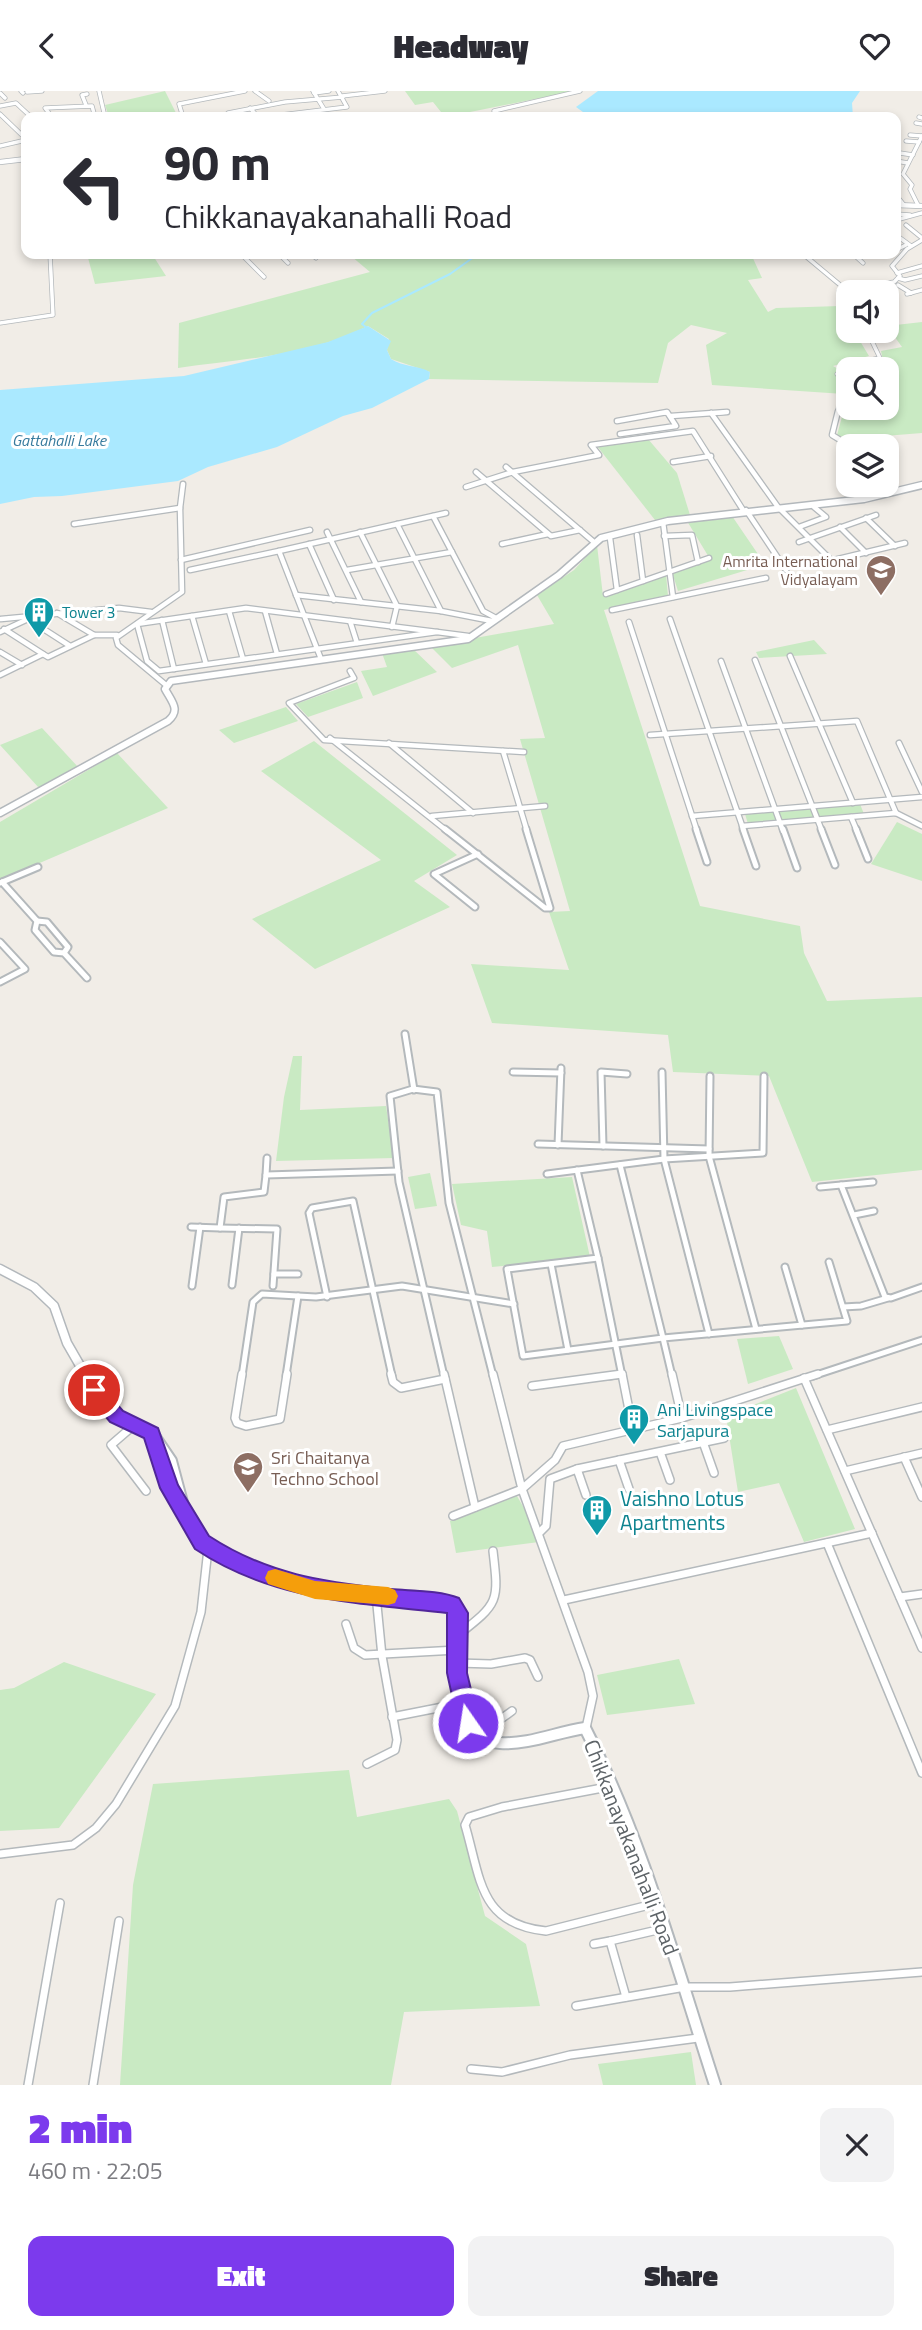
<!DOCTYPE html>
<meta charset="utf-8">
<style>
body{margin:0;font-family:"Titillium Web",sans-serif;background:#f2f2f3;color:#2b2b33;height:100vh;display:flex;flex-direction:column;font-size:26px;white-space:nowrap}
*{box-sizing:border-box;margin:0}
p{font-size:23px;color:#7c7c81}
.icon{flex:none;width:38px;height:38px;fill:none;stroke:currentColor;stroke-width:2;stroke-linecap:round;stroke-linejoin:round}
.map{position:relative;height:1994px;overflow:hidden}
.sheet{display:flex;flex-direction:column;background:#fff;flex:1}
.sheet>*{flex:none}
.hud{position:absolute;left:21px;top:21px;width:880px;height:147px;border-radius:14px;box-shadow:0 4px 10px #0003;background:#fff;color:#2b2b33;overflow:hidden}
.fabs{position:absolute;left:836px;top:189px;display:grid;gap:14px}
.fabs a{display:grid;place-items:center;width:63px;height:63px;border-radius:14px;background:#fff;box-shadow:0 4px 10px #0003;font-size:35px}
.pin{position:absolute;display:grid;place-items:center;width:60px;height:60px;color:#fff;margin:-30px;border:4px solid #fff;border-radius:50%;box-shadow:0 2px 7px #0007}
.me{position:absolute;width:77px;margin:-38px;rotate:347deg;stroke-linejoin:round;filter:drop-shadow(0 0 5px #0008)}
.turn{display:flex;align-items:center;gap:24px;height:147px;padding:0 28px;font-size:32px}
.turn .icon{width:91px;height:91px;stroke-width:2.5}
.turn b{display:block;font-size:49px;line-height:60px}
.round{display:grid;place-items:center;flex:none;width:74px;height:74px;border-radius:14px;background:#f2f2f3}
.headline{display:flex;align-items:center;justify-content:space-between;height:119px;padding:0 28px}
h1{font-size:42px;font-weight:800;line-height:52px;color:#7c3aed}
.button{display:flex;gap:14px;margin-top:auto;padding:14px 28px}
.button a{flex:1;height:80px;border-radius:14px;background:#7c3aed;color:#fff;font-size:28px;font-weight:800;line-height:80px;text-align:center}
.button a+a{background:#f2f2f3;color:#2b2b33}
header{display:flex;justify-content:space-between;align-items:center;height:91px;padding:0 28px;background:#fff;font-size:32px;font-weight:800}
.map>svg:first-child{display:block}
.green{fill:#c9eac3;fill-rule:evenodd}
.water{fill:#aae9ff}
.lines{fill:none;stroke-linecap:round;stroke-linejoin:round}
.stream{stroke:#aae9ff;stroke-width:2}
.street-far3-casing{stroke:#b4b9bc;stroke-width:5}
.street-far2-casing{stroke:#b4b9bc;stroke-width:7}
.street-far1-casing{stroke:#b4b9bc;stroke-width:9}
.street-casing{stroke:#b4b9bc;stroke-width:10}
.secondary-far3-casing{stroke:#b3b8bc;stroke-width:6}
.secondary-far2-casing{stroke:#b3b8bc;stroke-width:9}
.secondary-far1-casing{stroke:#b3b8bc;stroke-width:11}
.secondary-casing{stroke:#b3b8bc;stroke-width:14}
.street-far3{stroke:#fff;stroke-width:3.5}
.street-far2{stroke:#fff;stroke-width:4.5}
.street-far1{stroke:#fff;stroke-width:5}
.street{stroke:#fff;stroke-width:7}
.secondary-far3{stroke:#fff;stroke-width:4.5}
.secondary-far2{stroke:#fff;stroke-width:6}
.secondary-far1{stroke:#fff;stroke-width:8}
.secondary{stroke:#fff;stroke-width:10}
.route{fill:#7c3aed;stroke:#51269a;stroke-width:2}
.slow{fill:#f59e0b}
.labels{text-anchor:middle;dominant-baseline:central;stroke-width:6;stroke-linejoin:round;paint-order:stroke}
.far-water-label{font-size:16px;font-style:italic;fill:#367a9d;stroke:#fff}
.far-education-label{font-size:16px;fill:#785e54;stroke:#fff;text-anchor:end}
.far-culture-label{font-size:16px;fill:#0d838f;stroke:#fff;text-anchor:start}
.culture-label{font-size:18px;fill:#0d838f;stroke:#fff;text-anchor:start}
.education-label{font-size:18px;fill:#785e54;stroke:#fff;text-anchor:start}
.near-culture-label{font-size:21px;fill:#0d838f;stroke:#fff;text-anchor:start}
.near-street-label{font-size:21px;fill:#5e6468;stroke:#fff}
</style>
<header><svg class="icon" aria-label="back" viewBox="0 0 24 24"><path d="M15 5l-7 7 7 7"/></svg>Headway<svg class="icon" aria-label="heart" viewBox="0 0 24 24"><path d="M12 20l-8-8c-3-5 5-10 8-4 3-6 11-1 8 4z"/></svg></header>
<div class="map">
<svg width="922" height="1994" viewBox="0 0 922 1994">
<rect width="100%" height="100%" fill="#f1ede7"/>
<!-- green -->
<g class="green">
<polygon points="165,0 178,26 109,26 105,14"/>
<polygon points="405,0 575,0 445,26 433,11 415,14"/>
<polygon points="87,163 152,163 166,185 95,193"/>
<path d="M 364,163 L 429,163 L 433,167 L 474,163 L 751,163 L 762,187 L 748,189 L 768,221 L 776,217 L 840,215 L 849,230 L 849,240 L 854,240 L 869,265 L 833,275 L 842,280 L 883,269 L 881,260 L 902,256 L 887,235 L 922,231 L 922,342 L 847,348 L 837,344 L 846,311 L 844,303 L 712,294 L 706,254 L 727,242 L 691,234 L 668,252 L 658,292 L 429,288 L 430,281 L 391,268 L 387,259 L 389,248 L 368,235 C 311,265 240,268 178,277 L 179,232 L 370,181 L 351,165 ZM 849,278 L 887,278 L 887,317 L 849,317 Z"/>
<polygon points="648,348 677,382 690,424 655,429 597,355"/>
<polygon points="732,425 762,469 754,471 757,476 678,500 672,481 710,468 687,430"/>
<polygon points="597,454 603,505 666,483 668,505 604,519 700,815 800,835 804,862 827,910 922,906 922,1079 812,1091 769,985 673,981 668,944 492,932 471,873 569,879 549,821 570,820 520,648 545,647 518,554 452,577 430,555 554,533 537,504 574,479"/>
<polygon points="814,549 827,563 759,567 756,561"/>
<polygon points="413,558 437,581 373,605 361,580 387,576 382,562"/>
<polygon points="357,591 363,607 308,626 296,613"/>
<polygon points="286,616 298,630 234,652 219,639"/>
<polygon points="42,637 78,676 39,697 0,654"/>
<polygon points="314,650 457,764 414,790 450,816 315,878 252,828 381,769 261,680"/>
<polygon points="117,662 168,717 0,789 0,731"/>
<polygon points="860,713 864,723 748,733 745,723"/>
<polygon points="897,731 922,743 922,790 871,773"/>
<polygon points="293,965 302,965 300,1019 386,1015 394,1067 276,1070 284,1006"/>
<polygon points="430,1082 437,1115 415,1118 408,1086"/>
<polygon points="572,1086 590,1166 492,1176 487,1140 461,1134 452,1093"/>
<polygon points="779,1245 793,1278 748,1293 737,1248"/>
<polygon points="796,1297 855,1438 804,1451 779,1392 738,1401 726,1325"/>
<polygon points="517,1405 540,1445 539,1451 456,1462 450,1430"/>
<polygon points="679,1568 695,1613 607,1624 597,1584"/>
<polygon points="64,1571 156,1603 59,1737 0,1740 0,1599 14,1597"/>
<polygon points="349,1679 357,1726 449,1708 457,1720 485,1825 526,1853 540,1915 404,1921 391,1994 120,1994 133,1794 153,1693"/>
<polygon points="691,1961 696,1994 603,1994 598,1973"/>
</g>
<!-- water -->
<g class="water">
<polygon points="598,0 860,0 852,12 853,26 590,26 576,16"/>
<path d="M 368,235 L 391,250 L 387,259 L 391,268 C 403,276 418,274 430,281 L 429,288 L 372,317 L 343,325 L 277,356 L 208,376 L 178,390 L 62,405 L 34,406 L 0,413 L 0,299 L 184,285 L 328,251 Z"/>
</g>
<g class="lines">
<!-- stream -->
<g class="stream">
<polyline points="583,26 589,23"/>
<polyline points="367,237 362,233 372,222 450,183 478,163"/>
</g>
<!-- street-far3 casing -->
<g class="street-far3-casing">
<g id="street-far3">
<polyline points="21,0 23,2"/>
<polyline points="99,0 105,26"/>
<polyline points="255,0 269,10"/>
<polyline points="313,0 324,18"/>
<polyline points="27,1 42,0"/>
<polyline points="0,2 5,7"/>
<polyline points="314,2 329,0"/>
<polyline points="342,5 385,0"/>
<polyline points="86,14 82,4 87,3"/>
<polyline points="0,15 16,12 31,26"/>
<polyline points="250,17 258,26"/>
<polyline points="0,23 26,48"/>
<polyline points="52,26 45,17 92,15 95,26"/>
<polyline points="183,26 179,13 245,0"/>
<polyline points="224,26 228,22 285,11 343,6"/>
<polyline points="264,26 347,16 338,0"/>
<polyline points="495,26 494,20 580,0"/>
<polyline points="919,26 922,27"/>
<polyline points="916,32 922,33"/>
<polyline points="910,44 922,45"/>
<polyline points="906,50 919,51"/>
<polyline points="0,55 26,49"/>
<polyline points="900,62 913,64"/>
<polyline points="896,70 908,72"/>
<polyline points="896,104 904,114"/>
<polyline points="918,114 910,98 912,94 903,83 922,45"/>
<polyline points="896,123 910,124"/>
<polyline points="896,129 922,122"/>
<polyline points="906,134 922,147"/>
<polyline points="896,144 911,155"/>
<polyline points="896,159 906,154"/>
<polyline points="241,163 264,186"/>
<polyline points="279,163 288,172"/>
<polyline points="311,163 316,167"/>
<polyline points="803,163 845,198"/>
<polyline points="853,163 863,172"/>
<polyline points="879,163 886,163"/>
<polyline points="897,182 922,175"/>
<polyline points="898,187 905,189 922,185"/>
<polyline points="898,194 911,202"/>
<polyline points="907,203 922,199"/>
<polyline points="849,216 839,200 894,191 900,185 892,175 907,158 922,149"/>
<polyline points="0,232 53,224 50,163"/>
<polyline points="664,322 667,322"/>
<polyline points="719,322 727,321"/>
<polyline points="838,322 840,287 837,283 847,274 880,267 867,240"/>
</g>
</g>
<!-- street-far2 casing -->
<g class="street-far2-casing">
<g id="street-far2">
<polyline points="838,320 832,344 850,355"/>
<polyline points="711,322 778,416 832,470"/>
<polyline points="671,325 727,321"/>
<polyline points="617,330 667,321 676,335 620,343"/>
<polyline points="673,371 711,365"/>
<polyline points="506,376 595,452"/>
<polyline points="476,381 551,445 580,439"/>
<polyline points="869,394 875,405"/>
<polyline points="466,396 513,381 599,364 591,354 693,340 743,419"/>
<polyline points="746,419 786,479"/>
<polyline points="433,425 483,520 496,527"/>
<polyline points="866,427 895,455"/>
<polyline points="663,431 673,506"/>
<polyline points="74,433 180,417"/>
<polyline points="397,433 441,520"/>
<polyline points="799,436 826,426 814,416"/>
<polyline points="840,436 866,462"/>
<polyline points="327,441 361,511"/>
<polyline points="360,441 397,515 392,536"/>
<polyline points="637,444 643,490"/>
<polyline points="664,445 692,444 698,471"/>
<polyline points="610,447 617,499"/>
<polyline points="799,451 876,424"/>
<polyline points="309,453 334,509"/>
<polyline points="502,453 548,443"/>
<polyline points="279,460 446,422"/>
<polyline points="181,469 310,439"/>
<polyline points="813,474 905,452"/>
<polyline points="190,479 279,460 321,568"/>
<polyline points="347,479 452,461"/>
<polyline points="606,503 709,467"/>
<polyline points="296,504 441,520 492,530"/>
<polygon points="246,517 437,541 159,580 147,570 137,533"/>
<polyline points="612,519 766,487"/>
<polyline points="229,520 243,568"/>
<polyline points="265,520 277,563"/>
<polyline points="192,525 206,573"/>
<polyline points="1,528 119,517 151,521"/>
<polyline points="28,528 70,555"/>
<polyline points="670,528 744,740"/>
<polyline points="162,529 174,578"/>
<polyline points="350,530 357,552"/>
<polyline points="629,531 697,740"/>
<polyline points="4,538 43,563"/>
<polyline points="0,541 28,528"/>
<polyline points="437,541 468,545"/>
<polyline points="94,544 117,544"/>
<polyline points="0,561 22,574"/>
<polyline points="790,565 853,712"/>
<polyline points="755,569 822,740"/>
<polyline points="721,570 783,740"/>
<polyline points="350,580 354,587 289,612 324,649 524,661"/>
<polyline points="0,584 43,563 48,566 94,544 57,522"/>
<polyline points="166,594 118,554 116,547 182,501 180,417 183,393"/>
<polyline points="650,644 857,630 896,722"/>
<polyline points="330,647 447,740"/>
<polyline points="389,652 473,722"/>
<polyline points="899,652 922,701"/>
<polyline points="503,660 527,740"/>
<polyline points="432,725 545,715"/>
<polyline points="692,725 922,706"/>
<polyline points="851,726 857,740"/>
<polyline points="742,735 896,722 922,735"/>
</g>
</g>
<!-- street-far1 casing -->
<g class="street-far1-casing">
<g id="street-far1">
<polyline points="445,738 545,817 550,817 526,738"/>
<polyline points="696,738 707,771"/>
<polyline points="743,738 756,775"/>
<polyline points="783,738 797,777"/>
<polyline points="821,738 835,774"/>
<polyline points="856,738 868,768"/>
<polyline points="2,791 37,830 35,839 54,861 64,862 87,887"/>
<polyline points="0,792 38,776"/>
<polyline points="475,816 434,783 478,763"/>
<polyline points="37,830 47,831 68,856 64,862"/>
<polyline points="0,851 25,878 0,891"/>
<polyline points="405,943 414,999"/>
<polyline points="513,981 561,982"/>
<polyline points="662,981 664,1068 709,1243"/>
<polyline points="710,985 709,1065 756,1238"/>
<polyline points="538,1053 709,1058"/>
<polyline points="558,1054 561,977"/>
<polyline points="603,1055 601,981 627,983"/>
<polyline points="577,1079 598,1167 507,1178 523,1265 663,1247 620,1074"/>
<polyline points="547,1083 664,1068 763,1062 764,985"/>
<polyline points="266,1084 267,1067"/>
<polyline points="841,1094 885,1206 891,1207 922,1196"/>
<polyline points="820,1096 873,1091"/>
<polyline points="854,1124 874,1120"/>
<polyline points="191,1136 220,1137 224,1106 264,1101 266,1084 398,1080"/>
<polyline points="220,1137 277,1138 273,1195"/>
<polyline points="598,1167 622,1285"/>
<polyline points="551,1173 568,1259"/>
<polyline points="785,1176 802,1234"/>
<polyline points="274,1183 298,1183"/>
<polyline points="232,1194 239,1137"/>
<polyline points="192,1195 200,1136"/>
<polyline points="327,1206 309,1122 312,1117 353,1110 392,1285"/>
<polyline points="843,1216 861,1215 888,1207"/>
<polyline points="242,1285 253,1211 262,1203 316,1206 402,1195 514,1213"/>
<polyline points="286,1285 298,1205"/>
<polyline points="444,1285 399,1091 390,1005 413,998 437,1001 449,1112 493,1285"/>
<polyline points="610,1285 622,1283"/>
<polyline points="672,1285 663,1247 847,1230 829,1171"/>
<polyline points="813,1285 922,1249"/>
</g>
</g>
<!-- street casing -->
<g class="street-casing">
<g id="street">
<polyline points="242,1283 235,1327 237,1332 246,1335 280,1328 287,1283"/>
<polyline points="391,1283 393,1291 401,1297 445,1288"/>
<polyline points="444,1283 475,1416"/>
<polyline points="622,1283 633,1339"/>
<polyline points="672,1283 682,1327"/>
<polyline points="804,1287 922,1557"/>
<polyline points="532,1295 622,1283"/>
<polyline points="133,1335 111,1354 146,1400"/>
<polyline points="827,1339 922,1316"/>
<polyline points="703,1351 714,1382"/>
<polyline points="660,1361 670,1389"/>
<polyline points="904,1366 922,1406"/>
<polyline points="619,1369 629,1398"/>
<polyline points="577,1378 586,1404"/>
<polyline points="845,1380 922,1362"/>
<polyline points="453,1425 522,1398 493,1283"/>
<polyline points="540,1441 546,1435 550,1388 577,1378 724,1347"/>
<polyline points="827,1452 922,1682"/>
<polyline points="900,1506 922,1503"/>
<polyline points="564,1509 872,1442"/>
<polyline points="346,1533 354,1557 365,1564 457,1559"/>
<path d="M 458,1544 C 499,1512 499,1511 493,1460"/>
<polyline points="458,1572 491,1573 525,1567 530,1569 538,1586"/>
<polyline points="392,1626 463,1612"/>
<polyline points="586,1637 593,1605 588,1581 522,1398 555,1369 563,1355 682,1327 818,1283"/>
<polyline points="496,1651 498,1630 512,1620"/>
<polyline points="367,1673 395,1659 397,1649 382,1565 376,1504"/>
<path d="M 613,1695 L 502,1716 L 469,1726 L 465,1734 C 481,1788 479,1833 546,1840 L 657,1812"/>
<polyline points="0,1763 73,1754 96,1737 116,1713 175,1615 201,1521 208,1458"/>
<polyline points="594,1853 610,1850"/>
<polyline points="626,1906 610,1850 666,1837"/>
<polyline points="576,1915 685,1896 730,1896 922,1881"/>
<polyline points="471,1978 502,1981 570,1964 698,1947"/>
<polyline points="28,1994 60,1812"/>
<polyline points="93,1994 119,1830"/>
</g>
</g>
<!-- secondary-far3 casing -->
<g class="secondary-far3-casing">
<g id="secondary-far3">
<polyline points="0,71 26,68"/>
<polyline points="896,114 922,115"/>
</g>
</g>
<!-- secondary-far2 casing -->
<g class="secondary-far2-casing">
<path id="secondary-far2" d="M 0,722 L 168,630 C 181,619 172,611 165,598 L 171,590 L 468,548 L 559,484 L 601,447 L 668,430 L 864,408 L 922,394"/>
</g>
<!-- secondary-far1 casing -->
<g class="secondary-far1-casing">
<polyline id="secondary-far1" points="0,1178 34,1196 54,1215 67,1252 86,1285"/>
</g>
<!-- secondary casing -->
<g class="secondary-casing">
<g id="secondary">
<polyline points="85,1283 116,1325 152,1342 171,1370 183,1415"/>
<path d="M 152,1342 C 164,1380 176,1417 200,1449 C 219,1474 309,1500 340,1503 C 377,1506 416,1501 452,1513 C 467,1551 442,1649 500,1652 C 529,1654 557,1641 585,1637 C 643,1750 676,1874 715,1994"/>
</g>
</g>
<!-- street-far3 -->
<use href="#street-far3" class="street-far3"/>
<!-- street-far2 -->
<use href="#street-far2" class="street-far2"/>
<!-- street-far1 -->
<use href="#street-far1" class="street-far1"/>
<!-- street -->
<use href="#street" class="street"/>
<!-- secondary-far3 -->
<use href="#secondary-far3" class="secondary-far3"/>
<!-- secondary-far2 -->
<use href="#secondary-far2" class="secondary-far2"/>
<!-- secondary-far1 -->
<use href="#secondary-far1" class="secondary-far1"/>
<!-- secondary -->
<use href="#secondary" class="secondary"/>
</g>
<!-- route -->
<path class="route" d="M 94,1292 L 100,1294 L 123,1320 L 158,1337 L 178,1394 L 209,1445 C 267,1483 323,1491 390,1498 C 412,1500 439,1499 459,1507 L 468,1522 L 467,1582 L 479,1632 L 476,1639 L 468,1642 L 461,1639 L 458,1632 L 447,1582 L 447,1522 C 357,1512 273,1510 195,1458 L 160,1397 L 144,1347 L 110,1331 L 84,1299 Z"/>
<!-- slow -->
<polygon class="slow" points="275,1478 315,1490 388,1496 395,1499 398,1505 395,1512 388,1514 315,1508 268,1493 265,1487 268,1480"/>
<!-- icons -->
<defs>
<g id="school-pin" transform="scale(1.575)"><path d="M0 17L-7.5 6A9.5 9.5 0 1 1 7.5 6Z" fill="#8d6e63" stroke="#fff"/><path d="M0-5L7-2L0 1L-7-2ZM-4 1L0 2.5L4 1V4Q0 6-4 4Z" fill="#fff"/></g>
<g id="building-pin" transform="scale(1.575)"><path d="M0 17L-7.5 6A9.5 9.5 0 1 1 7.5 6Z" fill="#0f9aa8" stroke="#fff"/><path d="M-4-6H4V6H1V3H-1V6H-4ZM-2.5-4.3h1.7v1.8h-1.7ZM.8-4.3h1.7v1.8H.8ZM-2.5-1h1.7V.8h-1.7ZM.8-1h1.7V.8H.8Z" fill="#fff"/></g>
</defs>
<g fill-rule="evenodd">
<use href="#school-pin" x="881" y="479"/>
<use href="#building-pin" x="39" y="521"/>
<use href="#building-pin" x="634" y="1328"/>
<use href="#school-pin" x="248" y="1376"/>
<use href="#building-pin" x="597" y="1419"/>
</g>
<g class="labels">
<!-- far-water labels -->
<g class="far-water-label">
<text x="59" y="349">Gattahalli Lake</text>
</g>
<!-- far-education labels -->
<g class="far-education-label">
<text x="858" y="470">Amrita International<tspan x="858" dy="18">Vidyalayam</tspan></text>
</g>
<!-- far-culture labels -->
<g class="far-culture-label">
<text x="62" y="521">Tower 3</text>
</g>
<!-- culture labels -->
<g class="culture-label">
<text x="657" y="1318">Ani Livingspace<tspan x="657" dy="21">Sarjapura</tspan></text>
</g>
<!-- education labels -->
<g class="education-label">
<text x="271" y="1366">Sri Chaitanya<tspan x="271" dy="21">Techno School</tspan></text>
</g>
<!-- near-culture labels -->
<g class="near-culture-label">
<text x="620" y="1407">Vaishno Lotus<tspan x="620" dy="24">Apartments</tspan></text>
</g>
<!-- near-street labels -->
<g class="near-street-label">
<text transform="translate(632 1756) rotate(69)">Chikkanayakanahalli Road</text>
</g>
</g>
</svg>
<div class="fabs">
<a><svg class="icon" aria-label="sound" viewBox="0 0 24 24"><path d="M4 9h4l5-4v14l-5-4H4zM17 9q2 3 0 6"/></svg></a>
<a><svg class="icon" aria-label="search" viewBox="0 0 24 24"><circle cx="10" cy="10" r="6"/><path d="M15 15l6 6"/></svg></a>
<a><svg class="icon" aria-label="layers" viewBox="0 0 24 24"><path d="M12 4l9 5-9 5-9-5zM3 14l9 5 9-5"/></svg></a>
</div>
<div class="pin" style="left:94px;top:1299px;background:#d93025"><svg class="icon" aria-label="arrive" viewBox="0 0 24 24"><path d="M6 21V4h12l-3 4 3 4H6"/></svg></div>
<svg class="me" style="left:468px;top:1632px" viewBox="-20 -20 40 40"><circle r="17" fill="#7c3aed" stroke="#fff" stroke-width="3"/><path d="M0-11L8 9 0 5-8 9z" fill="#fff"/></svg>
<div class="hud">
<div class="turn"><svg class="icon" aria-label="left" viewBox="0 0 24 24"><path d="M17 20v-9H6M10 6l-5 5 5 5"/></svg><div><b>90 m</b>Chikkanayakanahalli Road</div></div>
</div>
</div>
<section class="sheet">
<div class="headline"><div><h1>2 min</h1><p>460 m · 22:05</p></div><a class="round"><svg class="icon" aria-label="close" viewBox="0 0 24 24"><path d="M6 6l12 12M18 6L6 18"/></svg></a></div>
<div class="button"><a>Exit</a><a>Share</a></div>
</section>
